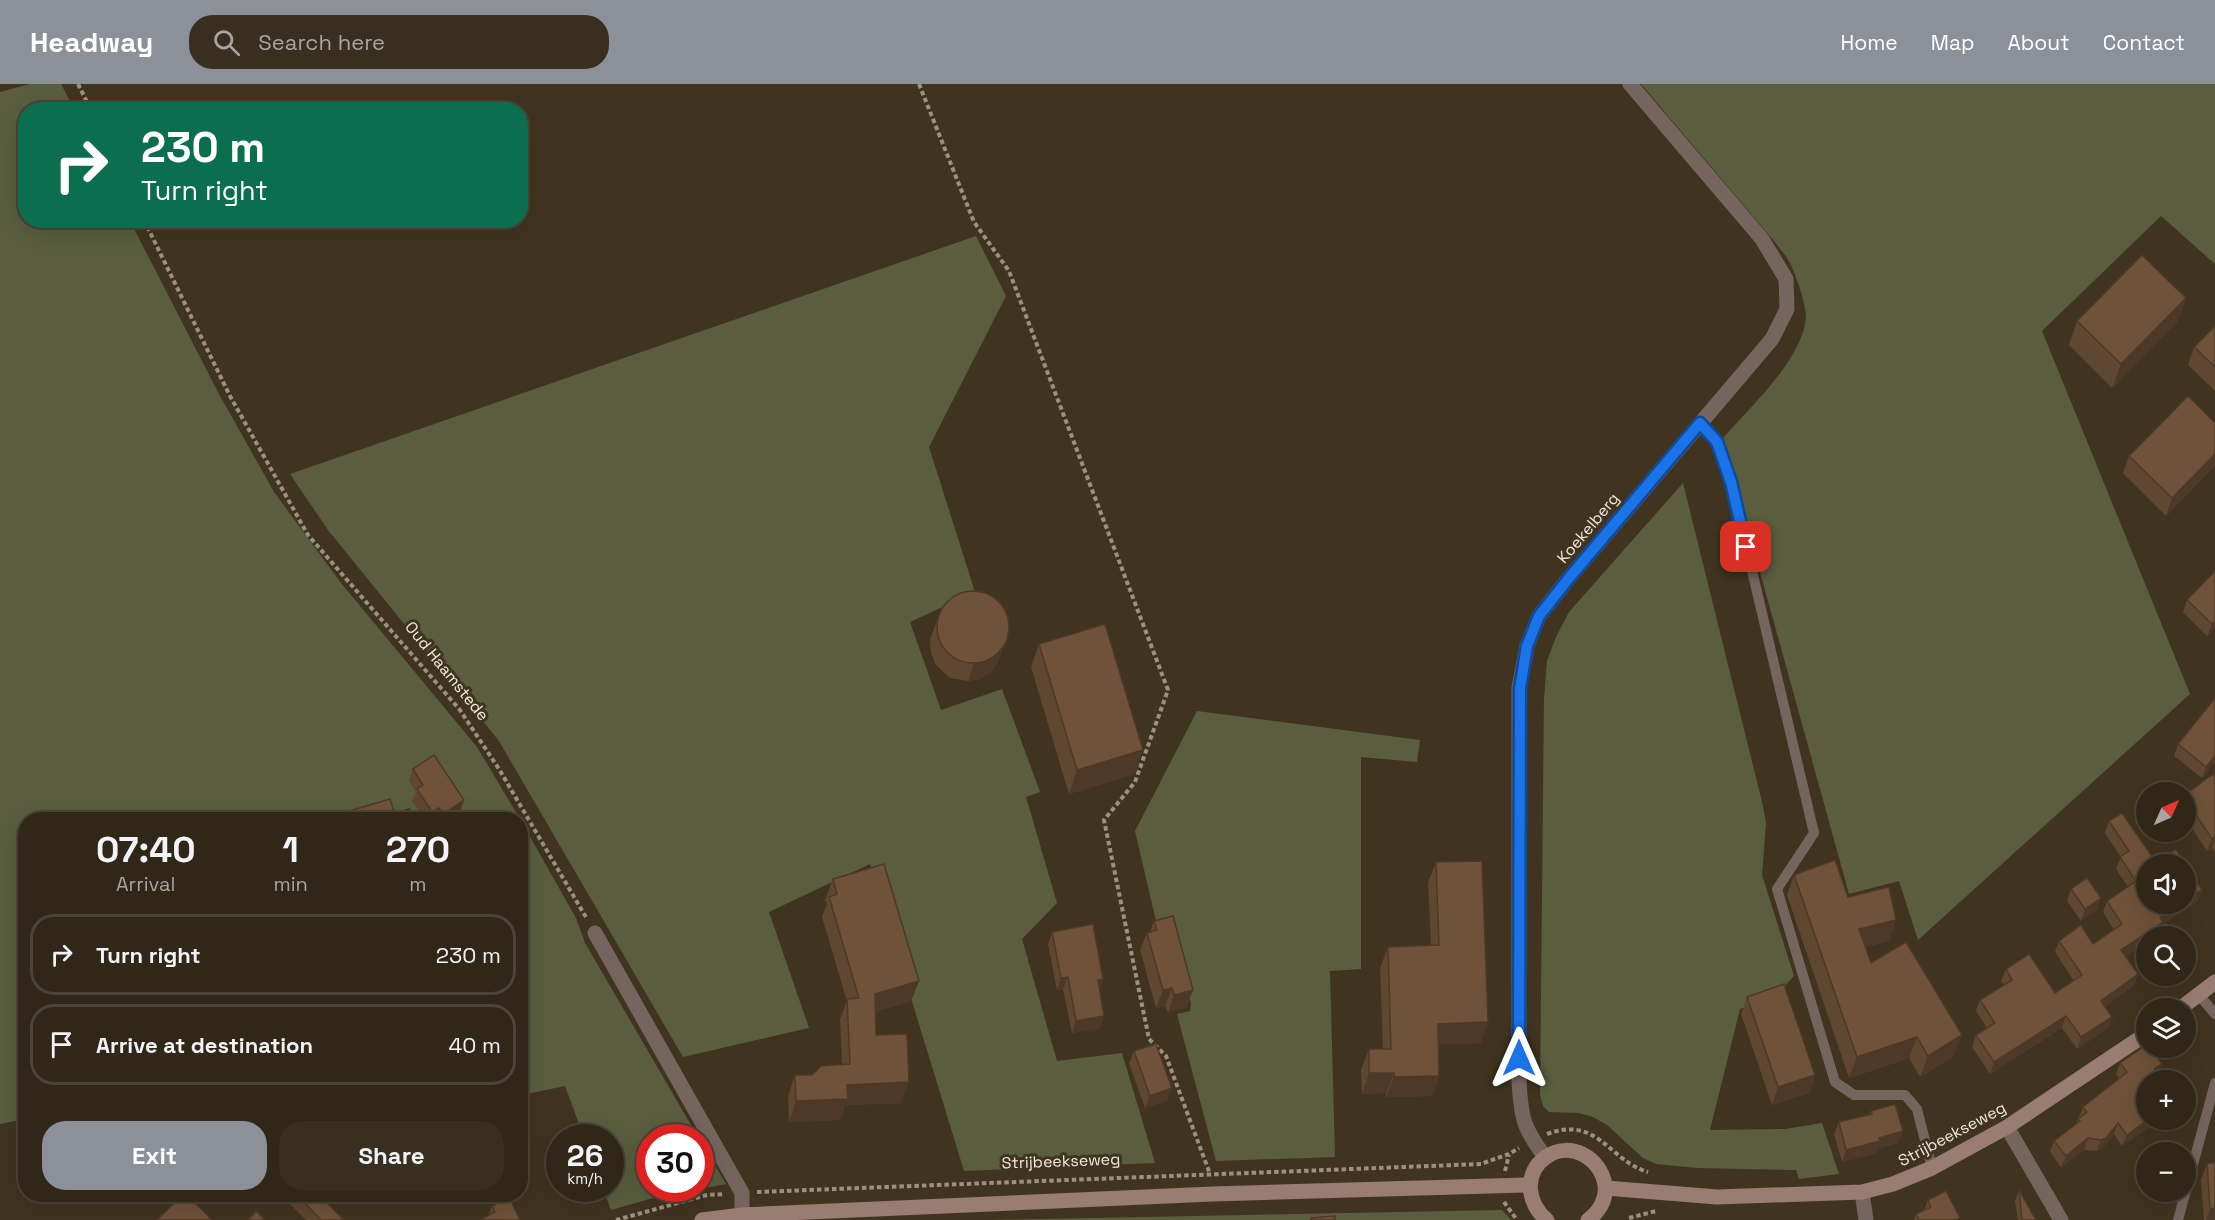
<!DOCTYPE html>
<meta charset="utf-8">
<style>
body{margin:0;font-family:"Space Grotesk",sans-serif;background:#382f21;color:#f1f3f6;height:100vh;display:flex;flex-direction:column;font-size:22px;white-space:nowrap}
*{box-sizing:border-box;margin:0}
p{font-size:20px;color:#a8a5a2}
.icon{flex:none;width:33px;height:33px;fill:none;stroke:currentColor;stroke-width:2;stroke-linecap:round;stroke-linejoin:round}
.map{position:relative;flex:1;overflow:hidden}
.panel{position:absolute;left:18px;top:728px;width:510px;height:390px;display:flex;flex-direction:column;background:#302718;border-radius:24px;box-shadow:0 6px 24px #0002,0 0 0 2px #4b4437}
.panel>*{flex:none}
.hud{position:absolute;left:18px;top:18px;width:510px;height:126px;border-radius:24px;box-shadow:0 6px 24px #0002,0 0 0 2px #4b4437;background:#0b6e4f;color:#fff;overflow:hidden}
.needle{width:39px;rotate:45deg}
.controls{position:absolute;left:2136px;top:698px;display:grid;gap:12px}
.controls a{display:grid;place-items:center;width:60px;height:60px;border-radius:50%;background:#302718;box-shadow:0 6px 24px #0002,0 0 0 2px #4b4437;font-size:30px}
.speed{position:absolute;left:546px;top:1040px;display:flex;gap:12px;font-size:30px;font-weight:700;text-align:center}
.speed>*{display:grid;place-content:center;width:78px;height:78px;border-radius:50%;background:#302718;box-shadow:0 6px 24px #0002,0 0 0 2px #4b4437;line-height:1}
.speed small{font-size:15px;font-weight:400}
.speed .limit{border:9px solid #d22;background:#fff;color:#111}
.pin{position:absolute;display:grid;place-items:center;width:51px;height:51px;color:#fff;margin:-26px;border-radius:12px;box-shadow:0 3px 9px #0006}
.me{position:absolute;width:66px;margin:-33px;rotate:0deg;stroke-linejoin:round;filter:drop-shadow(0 0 4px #0008)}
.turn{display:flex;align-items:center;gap:21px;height:126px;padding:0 24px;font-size:27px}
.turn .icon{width:78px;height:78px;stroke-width:2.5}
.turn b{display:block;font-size:42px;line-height:51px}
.eta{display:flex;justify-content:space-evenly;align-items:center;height:102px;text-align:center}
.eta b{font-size:36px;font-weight:600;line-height:42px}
.action{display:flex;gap:12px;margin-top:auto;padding:12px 24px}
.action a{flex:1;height:69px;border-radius:24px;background:#8c9099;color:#fff;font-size:24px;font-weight:600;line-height:69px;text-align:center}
.action a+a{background:#382f21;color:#f1f3f6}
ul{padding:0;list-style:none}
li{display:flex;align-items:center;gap:18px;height:81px;margin:0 12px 9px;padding:0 12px;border:3px solid #4b4437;border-radius:24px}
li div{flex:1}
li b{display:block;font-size:22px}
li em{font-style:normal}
header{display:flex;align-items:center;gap:36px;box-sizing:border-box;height:84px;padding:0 30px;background:#8c9099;color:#fff}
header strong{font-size:28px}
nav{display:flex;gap:33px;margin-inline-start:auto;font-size:21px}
.search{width:420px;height:54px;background:#382f21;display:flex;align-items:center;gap:15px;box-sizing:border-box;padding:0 21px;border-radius:24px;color:#a8a5a2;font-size:22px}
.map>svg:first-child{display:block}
.green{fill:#5a5e3f}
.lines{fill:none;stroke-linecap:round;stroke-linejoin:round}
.path{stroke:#9b9181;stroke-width:4;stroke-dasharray:4.5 3;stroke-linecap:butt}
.service{stroke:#76645e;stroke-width:10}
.minor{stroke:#76645e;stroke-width:15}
.secondary{stroke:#997d73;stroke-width:15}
.wall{fill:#5f4731}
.shaded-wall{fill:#4e3928}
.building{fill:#6f5239;stroke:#4e3928;stroke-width:1.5}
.route-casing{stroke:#114b97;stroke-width:15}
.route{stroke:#1a73e8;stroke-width:10}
.labels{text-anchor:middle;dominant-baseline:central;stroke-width:6;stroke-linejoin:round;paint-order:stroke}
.street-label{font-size:16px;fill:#f0e8dc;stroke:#403420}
</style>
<header>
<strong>Headway</strong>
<div class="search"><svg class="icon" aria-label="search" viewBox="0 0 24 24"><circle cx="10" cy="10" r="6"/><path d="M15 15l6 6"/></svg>Search here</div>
<nav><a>Home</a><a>Map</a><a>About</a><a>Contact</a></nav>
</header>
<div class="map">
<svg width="2215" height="1136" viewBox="0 0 2215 1136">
<rect width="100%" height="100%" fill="#403420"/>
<!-- green -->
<g class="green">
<polygon points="30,0 61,0 74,25 26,26 26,136 130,137 219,310 274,408 341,499 477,663 520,735 411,735 410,724 372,735 26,735 25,1035 0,1040 0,8"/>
<path d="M 1641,0 L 2215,0 L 2215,180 L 2161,132 L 2042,247 L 2190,610 L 1918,856 L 1899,797 L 1849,810 L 1723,354 C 1750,323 1803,275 1806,233 C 1806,220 1796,191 1790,179 C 1786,171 1779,164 1774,157 Z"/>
<polygon points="976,152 1006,212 929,363 975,508 910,538 941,626 1002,605 1040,708 1026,713 1057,819 1022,855 1057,977 1122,969 1155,1079 964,1087 870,780 769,828 809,944 683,973 499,657 328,446 290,390"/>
<polygon points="1683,399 1763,722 1766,739 1762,791 1794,892 1772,915 1740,925 1710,1046 1785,1045 1822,1039 1839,1090 1799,1095 1796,1086 1697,1084 1656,1080 1643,1074 1607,1041 1593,1033 1579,1029 1549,1028 1543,1022 1540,1011 1544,615 1547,577 1556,553 1569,528"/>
<polygon points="1197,627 1420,656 1417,678 1361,673 1361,885 1330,887 1335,1073 1216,1077 1177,930 1190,927 1191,920 1173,845 1156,837 1135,747"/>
<polygon points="520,735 576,834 585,859 698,1053 650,1053 650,1104 700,1104 701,1057 726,1100 653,1114 611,1126 603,1104 610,1104 610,1053 584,1053 565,1002 521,1011"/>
<polygon points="1502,1126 1511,1136 988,1136"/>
</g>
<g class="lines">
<!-- path -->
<g class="path">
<polyline points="78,0 91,26"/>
<polyline points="919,0 974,138 1009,187 1168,606 1135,698 1104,736 1149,955 1166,972 1210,1090"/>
<polyline points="144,136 230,312 308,451 460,626 499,685 587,835"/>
<path d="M 1547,1050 C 1598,1031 1608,1076 1648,1088"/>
<polyline points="1505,1087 1509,1071"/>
<polyline points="757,1108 1481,1080 1509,1070 1519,1064"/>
<polyline points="1504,1118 1517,1136"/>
<polyline points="1629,1134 1656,1127"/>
<polyline points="616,1136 707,1111 725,1110"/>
</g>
<!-- service -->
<g class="service">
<polyline points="1700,339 1717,358 1731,398 1814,749 1777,805 1835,998 1854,1011 1905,1011 1917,1025 1932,1084"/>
<polyline points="2199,911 2215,930"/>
<polyline points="2178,1136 2215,999"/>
</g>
<!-- minor -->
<g class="minor">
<polyline points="595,849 742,1109 742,1131"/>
<polyline points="2007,1043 2061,1136"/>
<path d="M 1545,1073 C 1523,1044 1521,1033 1519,997 L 1519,604 L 1527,562 L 1539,532 L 1569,494 L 1772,255 L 1787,225 L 1786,195 L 1762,155 L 1630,0"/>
<polyline points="1862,1108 1866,1136"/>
</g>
<!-- secondary -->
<g class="secondary">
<polyline points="2181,924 2215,898"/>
<polyline points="1606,1104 1717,1113 1862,1108 1893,1100 1932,1084 2007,1043 2146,950"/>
<polyline points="702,1136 742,1131 1212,1110 1529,1101"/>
<path d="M 1547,1136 C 1527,1120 1523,1089 1546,1073 C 1570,1056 1601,1074 1605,1101 C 1607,1115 1599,1128 1588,1136"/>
</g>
</g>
<!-- wall -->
<g class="wall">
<polygon points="2186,214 2177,238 2112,304 2069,261 2077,237"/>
<polygon points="2215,242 2215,307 2188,281 2194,263"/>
<polygon points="2215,339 2215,381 2166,432 2123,389 2129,372"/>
<polygon points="2215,487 2215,544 2207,552 2183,528 2187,516"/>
<polygon points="941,526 998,578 991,588 980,595 968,597 950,594 936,581 931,569 930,556"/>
<polygon points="1039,560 1135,690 1069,710 1031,583"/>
<polygon points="2215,614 2215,678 2202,694 2174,672 2178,660"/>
<polygon points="413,685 460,728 450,735 424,735 412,717 416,708 409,697"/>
<polygon points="2215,693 2215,768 2212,764 2207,767 2186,735 2186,710"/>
<polygon points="346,728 396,735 344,735"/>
<polygon points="2109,737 2198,817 2163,840 2159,850 2156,852 2146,852 2146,858 2126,872 2138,890 2134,901 2105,922 2108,944 2077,965 2062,944 1990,990 1972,963 1976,951 1987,944 1976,927 1980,916 2004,901 2001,897 2006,885 2055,909 2074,897 2055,868 2059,857 2093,860 2114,846 2103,828 2107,817 2128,803 2116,785 2121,773 2105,749"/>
<polygon points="1436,778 1481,959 1438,960 1439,992 1432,1012 1386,1013 1386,1009 1362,1010 1361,985 1369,965 1383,965 1380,884 1388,863 1431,861 1428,799"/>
<polygon points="1794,791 1848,813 1889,857 1865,863 1871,879 1954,972 1920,993 1909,974 1849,994 1787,811"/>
<polygon points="833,795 919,897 911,917 875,928 876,951 901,1019 845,1021 840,1036 789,1038 788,1012 795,991 812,991 842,980 840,935 847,917 822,833 827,820 825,816"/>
<polygon points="2071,805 2101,814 2096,826 2081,837 2067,817"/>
<polygon points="1154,837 1193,906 1186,923 1168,928 1165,922 1156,924 1140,866 1147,849 1150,848"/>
<polygon points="1052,848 1103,895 1099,906 1100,944 1072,949 1063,905 1057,906 1048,860"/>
<polygon points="1747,913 1815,991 1809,1009 1772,1021 1741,930"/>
<polygon points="1134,967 1168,1016 1145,1024 1129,979"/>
<polygon points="2120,979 2162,980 2158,991 2154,993 2122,1062 2114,1050 2102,1065 2097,1067 2084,1066 2061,1083 2050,1068 2054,1057 2076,1040 2083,1023 2119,994 2116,990"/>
<polygon points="1871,1027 1898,1059 1877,1065 1876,1069 1842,1078 1834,1050 1839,1038 1869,1030"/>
<polygon points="2207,1079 2215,1136 2204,1136 2201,1096"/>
<polygon points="2019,1106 2036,1136 2018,1136 2015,1117"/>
<polygon points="291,1110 331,1110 328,1119 344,1136 306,1136 288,1118"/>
<polygon points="1928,1116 1959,1136 1914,1136 1916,1130 1924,1126"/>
<polygon points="492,1122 520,1136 481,1136 488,1132"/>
</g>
<!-- shaded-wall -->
<g class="shaded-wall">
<polygon points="2186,214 2177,238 2112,304 2121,280"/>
<polygon points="2215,370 2215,381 2166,432 2172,414"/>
<polygon points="2215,537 2215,544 2207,552 2212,540"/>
<polygon points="1005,560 998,578 991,588 980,595 968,597 974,580"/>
<polygon points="1143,666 1135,690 1069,710 1077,686"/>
<polygon points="2215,672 2215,678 2202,694 2206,683"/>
<polygon points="464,716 460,728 450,735 441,735 443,730"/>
<polygon points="439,724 435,735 429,735 432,728"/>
<polygon points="2215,753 2215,756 2212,764 2207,767 2212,755"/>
<polygon points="2202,806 2198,817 2163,840 2159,850 2156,852 2146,852 2146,858 2117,878 2121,866 2160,833 2182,819 2186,819 2186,816"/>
<polygon points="2101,814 2096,826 2081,837 2085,825"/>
<polygon points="1896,836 1889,857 1851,866 1859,845"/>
<polygon points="2138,890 2134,901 2097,928 2101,917"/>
<polygon points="1068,893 1063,905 1057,906 1061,894"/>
<polygon points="1103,895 1099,907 1098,896"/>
<polygon points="919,897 911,917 867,930 875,910"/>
<polygon points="1172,904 1165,922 1156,924 1163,906"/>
<polygon points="1193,906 1186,923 1168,928 1174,911"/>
<polygon points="1104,932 1100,944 1072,949 1076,937"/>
<polygon points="2066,932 2062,944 1990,990 1994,978"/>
<polygon points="2112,933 2108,944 2077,965 2081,953"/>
<polygon points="1488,938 1481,959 1430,961 1438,940"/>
<polygon points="1962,951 1954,972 1920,993 1928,972"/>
<polygon points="1917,953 1909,974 1849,994 1857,973"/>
<polygon points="2162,980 2158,991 2150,995 2155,984"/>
<polygon points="1369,989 1394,989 1386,1009 1362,1010"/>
<polygon points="1815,991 1809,1009 1772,1021 1778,1003"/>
<polygon points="1439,992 1432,1012 1386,1013 1394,993"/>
<polygon points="909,998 901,1019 845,1021 840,1036 789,1038 796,1017 847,1001"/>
<polygon points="1172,1004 1168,1016 1145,1024 1150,1012"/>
<polygon points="2149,1035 2161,1035 2122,1062 2127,1051"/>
<polygon points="2118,1039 2114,1050 2102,1065 2097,1067 2101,1056"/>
<polygon points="1903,1047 1898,1059 1877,1065 1876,1069 1842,1078 1846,1066 1879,1054"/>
<polygon points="529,1052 525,1063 520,1065 520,1054"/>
<polygon points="2088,1054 2084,1066 2061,1083 2066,1072"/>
<polygon points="330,1110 331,1110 327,1120 324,1116"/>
<polygon points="2215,1124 2215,1136 2206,1136 2210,1125"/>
</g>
<!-- building -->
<g class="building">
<polygon points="2142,171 2186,214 2121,280 2077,237"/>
<polygon points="2215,242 2215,283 2194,263"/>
<polygon points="2188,312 2215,339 2215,370 2172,414 2129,372"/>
<polygon points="2215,487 2215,537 2212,540 2187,516"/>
<circle cx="973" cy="543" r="36"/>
<polygon points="1105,540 1143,666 1077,686 1039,560"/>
<polygon points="2215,614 2215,672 2206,683 2178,660"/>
<polygon points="434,671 464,716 443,730 439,724 432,728 417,705 423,701 413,685"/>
<polygon points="2213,690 2215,693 2215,753 2212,755 2186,716 2186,710"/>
<polygon points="390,715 396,735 349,735 346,728"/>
<polygon points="2122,729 2156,778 2176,765 2185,780 2146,780 2146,819 2182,819 2160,833 2163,838 2121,866 2138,890 2101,917 2112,933 2081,953 2066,932 1994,978 1976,951 1995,939 1980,916 2012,896 2006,885 2029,870 2055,909 2082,891 2059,857 2081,841 2093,860 2122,840 2107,817 2136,797 2120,773 2129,767 2109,737"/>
<polygon points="1835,776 1848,813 1889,803 1896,836 1859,845 1871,879 1906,858 1962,951 1928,972 1917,953 1857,973 1794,791"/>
<polygon points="1482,777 1488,938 1438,940 1439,992 1394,993 1394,989 1369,989 1369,965 1391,965 1388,863 1439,861 1436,778"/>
<polygon points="884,780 919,897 875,910 876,951 907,950 909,998 847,1001 848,1015 796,1017 795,991 812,991 821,982 850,980 847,915 859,914 829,813 837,810 833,795"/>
<polygon points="2186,780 2202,806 2186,816"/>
<polygon points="2087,794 2101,814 2085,825 2071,805"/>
<polygon points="1173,832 1193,906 1174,911 1172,904 1163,906 1147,849 1157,846 1154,837"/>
<polygon points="1093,840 1103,895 1098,896 1104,932 1076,937 1068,893 1061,894 1052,848"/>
<polygon points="1784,900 1815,991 1778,1003 1747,913"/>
<polygon points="1156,960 1172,1004 1150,1012 1134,967"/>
<polygon points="2146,961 2146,963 2150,963 2162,980 2155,984 2154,996 2146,996 2146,1035 2149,1035 2127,1051 2118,1039 2106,1054 2101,1056 2088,1054 2066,1072 2054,1057 2080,1037 2078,1035 2087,1028 2083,1023 2127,988 2120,979"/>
<polygon points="1895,1020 1903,1047 1879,1054 1880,1057 1846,1066 1839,1038 1872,1030 1871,1027"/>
<polygon points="520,1025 529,1052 520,1054"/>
<polygon points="2207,1079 2215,1079 2215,1124 2210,1125"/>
<polygon points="2019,1106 2036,1136 2022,1136"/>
<polygon points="1946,1107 1960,1134 1956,1136 1919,1136 1916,1130 1931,1123 1928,1116"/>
<polygon points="183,1110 186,1110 212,1136 157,1136"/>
<polygon points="296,1110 330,1110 324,1116 344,1136 321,1136"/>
<polygon points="509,1113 520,1136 482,1136 482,1135 495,1128 492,1122"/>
<polygon points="256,1127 265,1136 248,1136"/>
<polygon points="1335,1132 1335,1136 1311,1136 1311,1134"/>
</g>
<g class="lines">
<!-- route casing -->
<g class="route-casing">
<polyline id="route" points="1519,974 1520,604 1527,562 1539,532 1569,494 1700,339 1717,358 1731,398 1746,463"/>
</g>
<!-- route -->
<use href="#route" class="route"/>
</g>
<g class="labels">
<!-- street labels -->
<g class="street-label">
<text transform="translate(1588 444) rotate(-50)">Koekelberg</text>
<text transform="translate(447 587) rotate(51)">Oud Haamstede</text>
<text transform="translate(1952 1050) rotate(-28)">Strijbeekseweg</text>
<text transform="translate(1061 1077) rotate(-2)">Strijbeekseweg</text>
</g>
</g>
</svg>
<div class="controls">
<a><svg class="needle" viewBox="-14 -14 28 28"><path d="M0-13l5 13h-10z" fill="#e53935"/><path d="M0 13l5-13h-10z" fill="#a8a5a2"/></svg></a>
<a><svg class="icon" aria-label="sound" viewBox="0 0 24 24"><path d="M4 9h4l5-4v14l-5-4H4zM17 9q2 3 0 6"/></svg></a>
<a><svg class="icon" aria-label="search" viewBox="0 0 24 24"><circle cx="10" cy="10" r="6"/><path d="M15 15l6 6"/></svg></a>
<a><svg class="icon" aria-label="layers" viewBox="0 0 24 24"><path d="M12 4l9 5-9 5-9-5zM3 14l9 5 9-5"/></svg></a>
<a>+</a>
<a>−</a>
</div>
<div class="speed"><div>26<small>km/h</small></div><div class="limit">30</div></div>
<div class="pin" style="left:1746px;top:463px;background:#d93025"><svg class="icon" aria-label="arrive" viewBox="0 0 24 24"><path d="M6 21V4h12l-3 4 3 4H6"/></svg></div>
<svg class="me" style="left:1519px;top:974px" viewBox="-20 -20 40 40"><path d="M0-17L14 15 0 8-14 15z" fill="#1a73e8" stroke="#fff" stroke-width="4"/></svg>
<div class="hud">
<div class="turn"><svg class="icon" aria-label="right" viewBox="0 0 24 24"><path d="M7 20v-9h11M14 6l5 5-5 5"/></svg><div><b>230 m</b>Turn right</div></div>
</div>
<section class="panel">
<div class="eta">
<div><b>07:40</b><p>Arrival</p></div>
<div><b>1</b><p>min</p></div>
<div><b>270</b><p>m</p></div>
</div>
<ul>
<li><svg class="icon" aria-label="right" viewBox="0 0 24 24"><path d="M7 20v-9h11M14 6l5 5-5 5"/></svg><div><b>Turn right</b></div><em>230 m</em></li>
<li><svg class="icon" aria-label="arrive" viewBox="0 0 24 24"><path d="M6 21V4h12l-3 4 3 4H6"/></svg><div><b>Arrive at destination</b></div><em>40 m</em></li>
</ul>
<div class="action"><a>Exit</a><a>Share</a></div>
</section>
</div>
